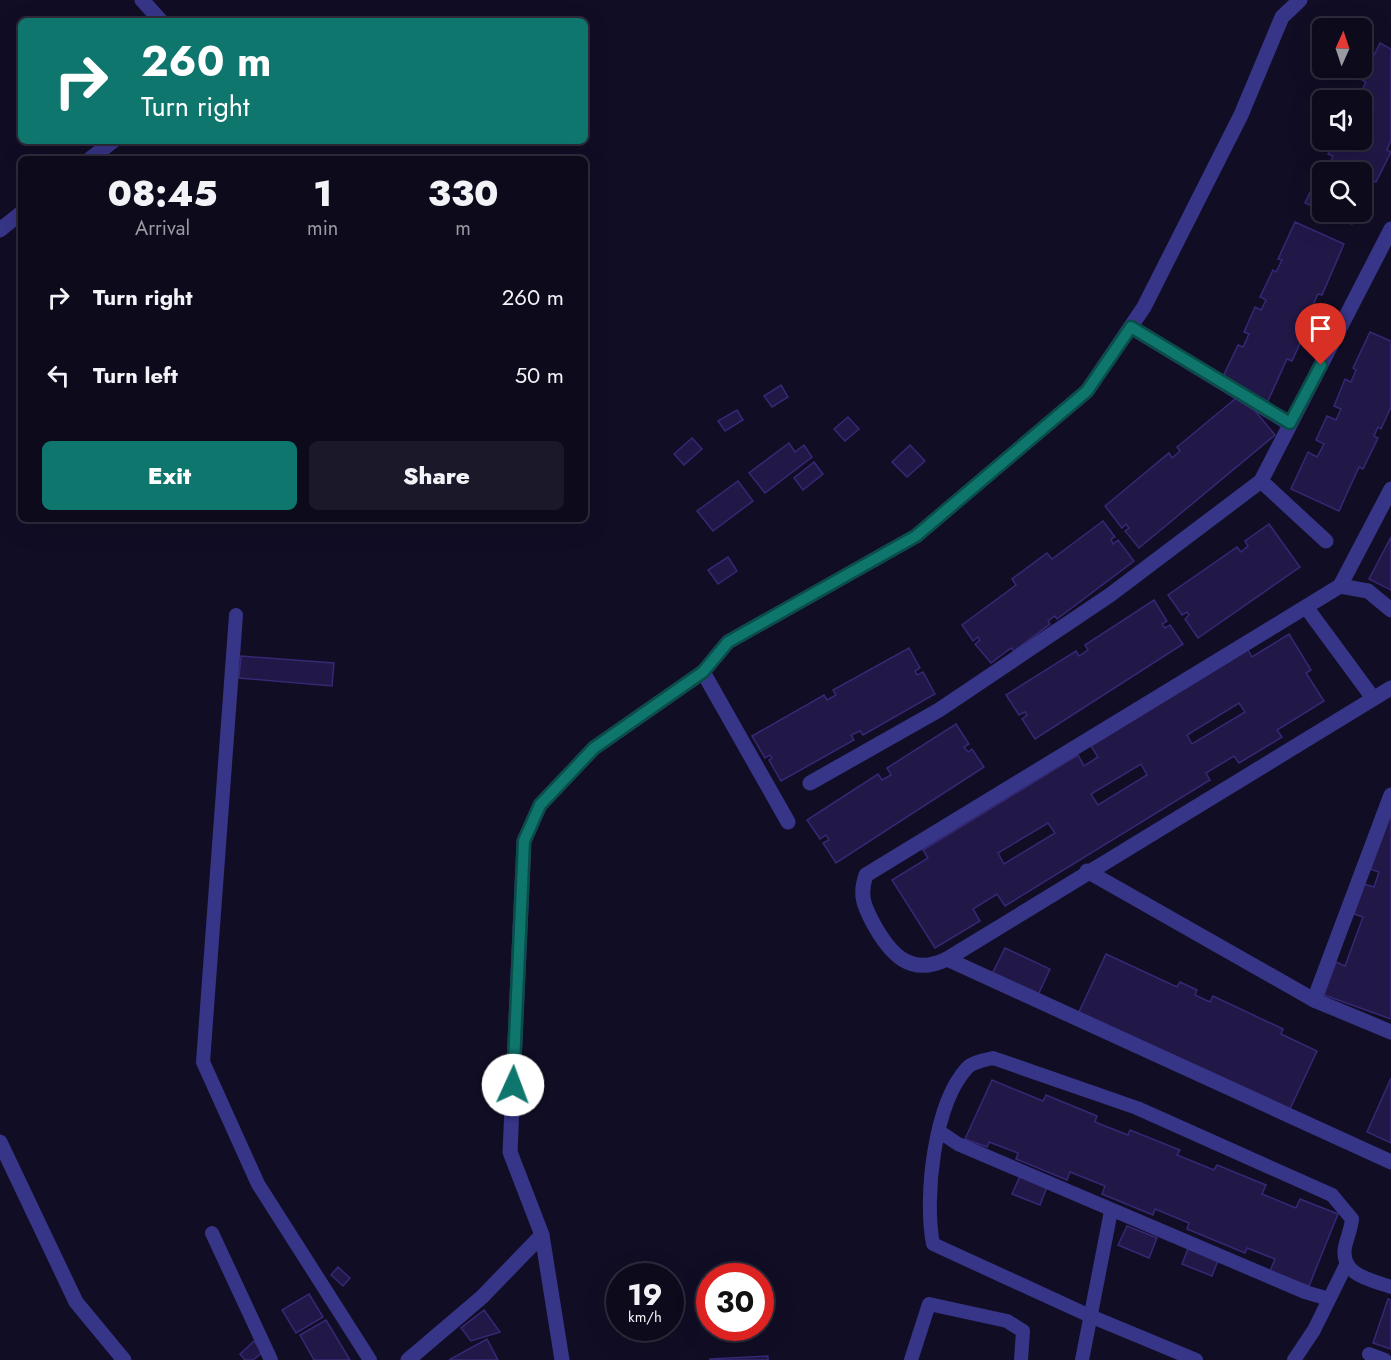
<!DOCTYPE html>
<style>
body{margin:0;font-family:Jost,sans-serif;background:#1b1829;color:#f1f3f6;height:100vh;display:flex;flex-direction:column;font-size:22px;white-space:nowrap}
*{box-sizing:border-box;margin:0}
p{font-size:20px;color:#9a9aa3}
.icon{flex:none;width:33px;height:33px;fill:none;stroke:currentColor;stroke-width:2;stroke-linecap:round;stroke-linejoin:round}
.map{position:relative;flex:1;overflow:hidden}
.drawer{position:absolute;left:18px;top:156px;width:570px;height:366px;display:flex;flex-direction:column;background:#0d0a1c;border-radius:9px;box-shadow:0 6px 24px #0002,0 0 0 2px #2d2b3b}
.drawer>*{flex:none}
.guide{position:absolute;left:18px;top:18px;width:570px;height:126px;border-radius:9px;box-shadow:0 6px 24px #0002,0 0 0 2px #2d2b3b;background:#0f766e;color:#fff;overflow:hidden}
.needle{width:39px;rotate:3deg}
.fabs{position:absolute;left:1312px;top:18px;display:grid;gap:12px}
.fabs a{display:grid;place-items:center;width:60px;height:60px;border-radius:9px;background:#0d0a1c;box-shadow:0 6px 24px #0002,0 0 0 2px #2d2b3b;font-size:30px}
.speed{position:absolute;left:606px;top:1263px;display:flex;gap:12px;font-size:30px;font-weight:700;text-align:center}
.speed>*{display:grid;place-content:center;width:78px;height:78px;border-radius:50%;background:#0d0a1c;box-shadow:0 6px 24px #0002,0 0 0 2px #2d2b3b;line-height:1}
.speed small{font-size:15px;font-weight:400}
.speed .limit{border:9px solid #d22;background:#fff;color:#111}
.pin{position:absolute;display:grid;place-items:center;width:51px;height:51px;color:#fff;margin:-62px -26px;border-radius:50% 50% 50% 0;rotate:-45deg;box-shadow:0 0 6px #0007}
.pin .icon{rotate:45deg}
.me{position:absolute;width:66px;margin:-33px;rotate:2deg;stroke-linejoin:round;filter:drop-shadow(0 0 4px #0008)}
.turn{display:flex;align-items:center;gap:21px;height:126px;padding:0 24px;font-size:27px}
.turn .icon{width:78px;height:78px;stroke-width:2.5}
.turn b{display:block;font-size:42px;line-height:51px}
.eta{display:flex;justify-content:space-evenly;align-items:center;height:102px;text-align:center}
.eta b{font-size:36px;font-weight:800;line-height:42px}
.action{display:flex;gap:12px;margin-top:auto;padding:12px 24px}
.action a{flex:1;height:69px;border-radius:9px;background:#0f766e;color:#fff;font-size:24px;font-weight:800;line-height:69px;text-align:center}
.action a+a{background:#1b1829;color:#f1f3f6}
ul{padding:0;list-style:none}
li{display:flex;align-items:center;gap:18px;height:78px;padding:0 24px}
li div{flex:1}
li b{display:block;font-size:22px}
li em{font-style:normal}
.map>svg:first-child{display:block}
.building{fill:#211847;stroke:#362875;stroke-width:1.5;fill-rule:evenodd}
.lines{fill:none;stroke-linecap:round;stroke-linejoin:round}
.lane{stroke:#373587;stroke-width:14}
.street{stroke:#373587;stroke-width:15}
.route-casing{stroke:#0a4d48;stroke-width:15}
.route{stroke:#0f766e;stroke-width:10}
</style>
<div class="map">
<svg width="1391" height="1360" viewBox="0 0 1391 1360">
<rect width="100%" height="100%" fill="#110d25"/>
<!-- building -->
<g class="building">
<polygon points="1380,43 1391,49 1391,140 1387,150 1391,152 1376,182 1372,180 1362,202 1362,172 1323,172 1323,211 1305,203 1322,167 1327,169 1333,156 1328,154 1335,140 1362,140 1362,100 1353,100 1357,92 1360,94 1366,82 1362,80"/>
<polygon points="1323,212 1357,212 1352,224"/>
<polygon points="1295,222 1344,244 1322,295 1318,294 1303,328 1306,330 1292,361 1287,359 1267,403 1221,381 1238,345 1243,347 1249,334 1244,332 1255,307 1261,310 1266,300 1260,297 1273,270 1276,272 1282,260 1278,259"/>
<polygon points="1370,332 1391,341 1391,407 1381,429 1378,427 1374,436 1378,438 1363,469 1359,467 1339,511 1291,489 1308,452 1317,457 1324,444 1316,440 1327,416 1336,420 1341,409 1334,406 1345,379 1351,382 1356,370 1353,368"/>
<polygon points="781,385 788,397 772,407 764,396"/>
<polygon points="1241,394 1275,435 1139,548 1125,531 1129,528 1126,524 1122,528 1105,506 1169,453 1172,458 1180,451 1177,447"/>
<polygon points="737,410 743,420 725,431 718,421"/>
<polygon points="848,417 859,429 845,441 834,429"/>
<polygon points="692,438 702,449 684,465 674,454"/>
<polygon points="789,443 795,452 804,445 812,457 765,493 749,473"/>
<polygon points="910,445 925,461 907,477 892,462"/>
<polygon points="814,462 823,474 803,490 794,478"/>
<polygon points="738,481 753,501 713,531 697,511"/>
<polygon points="1103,521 1115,537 1111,539 1113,544 1118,540 1134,561 1057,619 1055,616 1048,621 1050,624 1014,651 1011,648 991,663 975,644 980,640 978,637 973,641 962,625 1016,585 1012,579 1047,553 1052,559"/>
<polygon points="1269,524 1300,567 1198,638 1185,619 1189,615 1187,612 1182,615 1168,595 1237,547 1241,552 1248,546 1245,541"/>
<polygon points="1391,537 1391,590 1369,579"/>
<polygon points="728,557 737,571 718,584 708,570"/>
<polygon points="1154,600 1167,621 1162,624 1165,628 1170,625 1183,644 1035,739 1022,719 1027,715 1025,712 1019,715 1006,695 1076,651 1079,656 1088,650 1085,645"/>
<path d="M 1289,634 L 1311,670 L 1306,673 L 1324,701 L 1277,730 L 1282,737 L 1239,763 L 1234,756 L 1206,773 L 1210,780 L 1005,906 L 997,894 L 973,909 L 980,921 L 935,948 L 892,880 L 928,858 L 923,850 L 1078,755 L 1084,766 L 1098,757 L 1091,746 L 1248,650 L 1252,657 ZM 1239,703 L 1245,712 L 1192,744 L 1187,735 ZM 1141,764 L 1147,775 L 1098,805 L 1091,794 ZM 1048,823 L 1055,833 L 1004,864 L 998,853 Z"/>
<polygon points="909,648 920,668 915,671 917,675 923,672 935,694 863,735 860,731 851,735 854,740 781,781 769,760 772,758 770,755 765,758 752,736 824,695 827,700 836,695 833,690"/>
<polygon points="241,656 334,663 332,686 239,678"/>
<polygon points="956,724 969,744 964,747 968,752 972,749 984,767 836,863 823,843 829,840 826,835 820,839 807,820 878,774 882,780 891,775 887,768"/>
<polygon points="1391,811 1391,1019 1324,995 1336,962 1345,966 1363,917 1354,914 1364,884 1374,887 1379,872 1370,869"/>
<polygon points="1005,948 1050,969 1038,995 992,974"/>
<polygon points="1106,954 1177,987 1180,982 1197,990 1195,995 1210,1002 1213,996 1283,1029 1281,1034 1317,1051 1289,1111 1078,1014"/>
<polygon points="1391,1078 1391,1143 1367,1132"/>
<polygon points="992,1080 1043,1101 1046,1095 1097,1116 1095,1122 1128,1135 1130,1130 1180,1150 1177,1155 1214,1170 1217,1165 1266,1185 1262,1194 1296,1208 1300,1199 1338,1214 1309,1286 1270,1271 1275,1259 1247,1248 1245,1253 1187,1229 1189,1223 1155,1209 1153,1215 1102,1194 1105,1186 1070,1172 1067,1180 1016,1159 1018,1153 989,1142 987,1147 965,1139"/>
<polygon points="1020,1176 1047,1187 1040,1205 1012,1194"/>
<polygon points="1127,1226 1157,1238 1149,1258 1118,1245"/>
<polygon points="1189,1246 1219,1258 1212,1276 1182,1264"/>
<polygon points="338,1267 350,1278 343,1286 331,1275"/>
<polygon points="309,1294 323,1317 296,1333 282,1310"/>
<polygon points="1388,1299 1391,1300 1391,1349 1373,1343"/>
<polygon points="484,1310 500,1332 471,1341 461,1328"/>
<polygon points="326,1320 350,1360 314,1360 300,1335"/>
<polygon points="487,1339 498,1360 449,1360"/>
<polygon points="254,1341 263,1352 253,1360 245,1360 240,1354"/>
<polygon points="768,1356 768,1360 710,1360 710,1359"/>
</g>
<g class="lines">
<!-- lane -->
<g class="lane">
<polyline points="236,615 203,1062 258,1184 370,1360"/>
<polyline points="940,1132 958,1144 1305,1292 1329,1299"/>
<polyline points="212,1233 271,1360"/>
<polyline points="1369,1354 1385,1360"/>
<polyline points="911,1360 929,1304 1007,1321 1023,1331 1021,1360"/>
<polyline points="1082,1360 1111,1211"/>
<path d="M 1196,1360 L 1090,1316 L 933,1244 C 924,1197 934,1104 967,1068 C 972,1062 985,1060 993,1058 L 1137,1108 L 1332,1195 L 1352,1219 C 1351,1229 1347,1238 1345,1247 C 1340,1275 1371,1280 1391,1287"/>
<polyline points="1294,1360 1314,1330 1347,1263"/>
</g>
<!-- street -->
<g class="street">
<polyline points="142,0 161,21"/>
<polyline points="90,159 113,141"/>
<polyline points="0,230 21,213"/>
<polyline points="1131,327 1290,424"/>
<polyline points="1261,481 1326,541"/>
<polyline points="1340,586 1368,591 1391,610"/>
<polyline points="1306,607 1373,698"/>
<polyline points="703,672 788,822"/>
<polyline points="1391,688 947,959 1391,1162"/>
<polyline points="810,783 939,710 1110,595 1261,481 1391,229"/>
<polyline points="1087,871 1314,1000 1391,1032"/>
<path d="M 947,959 C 910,977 890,954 873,923 C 864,906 859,895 866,875 L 1340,586 L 1391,489"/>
<polyline points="1314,1000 1391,795"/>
<polyline points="0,1142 76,1302 124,1360"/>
<polyline points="408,1360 482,1297 542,1235"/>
<polyline points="562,1360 542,1235 510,1152 524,841 540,805 594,748 703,672 728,642 916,536 1087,391 1144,307 1241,115 1282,17 1300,0"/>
</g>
</g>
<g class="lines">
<!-- route casing -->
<g class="route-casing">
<polyline id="route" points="513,1085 524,841 540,805 594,748 703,672 728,642 916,536 1087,391 1131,327 1290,423 1321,365"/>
</g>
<!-- route -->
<use href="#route" class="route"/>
</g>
</svg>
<div class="fabs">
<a><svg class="needle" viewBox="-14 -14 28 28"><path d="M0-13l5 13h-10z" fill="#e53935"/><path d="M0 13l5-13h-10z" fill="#9a9aa3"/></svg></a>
<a><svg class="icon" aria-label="sound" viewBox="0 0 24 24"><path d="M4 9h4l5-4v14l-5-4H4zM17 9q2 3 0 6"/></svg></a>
<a><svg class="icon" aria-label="search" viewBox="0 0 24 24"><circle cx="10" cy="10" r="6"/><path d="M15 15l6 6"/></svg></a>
</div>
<div class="speed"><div>19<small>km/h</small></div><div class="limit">30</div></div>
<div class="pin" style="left:1321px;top:365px;background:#d93025"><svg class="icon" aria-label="arrive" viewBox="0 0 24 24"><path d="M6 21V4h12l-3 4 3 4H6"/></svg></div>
<svg class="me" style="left:513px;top:1085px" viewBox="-20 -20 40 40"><circle r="19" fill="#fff"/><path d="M0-13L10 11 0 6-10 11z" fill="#0f766e"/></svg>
<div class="guide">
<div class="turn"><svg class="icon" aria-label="right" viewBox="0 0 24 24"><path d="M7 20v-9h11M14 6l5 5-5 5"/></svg><div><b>260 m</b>Turn right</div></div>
</div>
<section class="drawer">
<div class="eta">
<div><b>08:45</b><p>Arrival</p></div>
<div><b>1</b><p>min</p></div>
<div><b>330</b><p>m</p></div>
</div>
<ul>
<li><svg class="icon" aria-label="right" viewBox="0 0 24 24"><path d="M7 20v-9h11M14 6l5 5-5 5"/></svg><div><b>Turn right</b></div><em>260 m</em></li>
<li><svg class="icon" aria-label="left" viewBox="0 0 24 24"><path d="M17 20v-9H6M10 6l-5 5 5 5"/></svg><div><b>Turn left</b></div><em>50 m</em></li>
</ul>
<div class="action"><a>Exit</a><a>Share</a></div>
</section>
</div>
